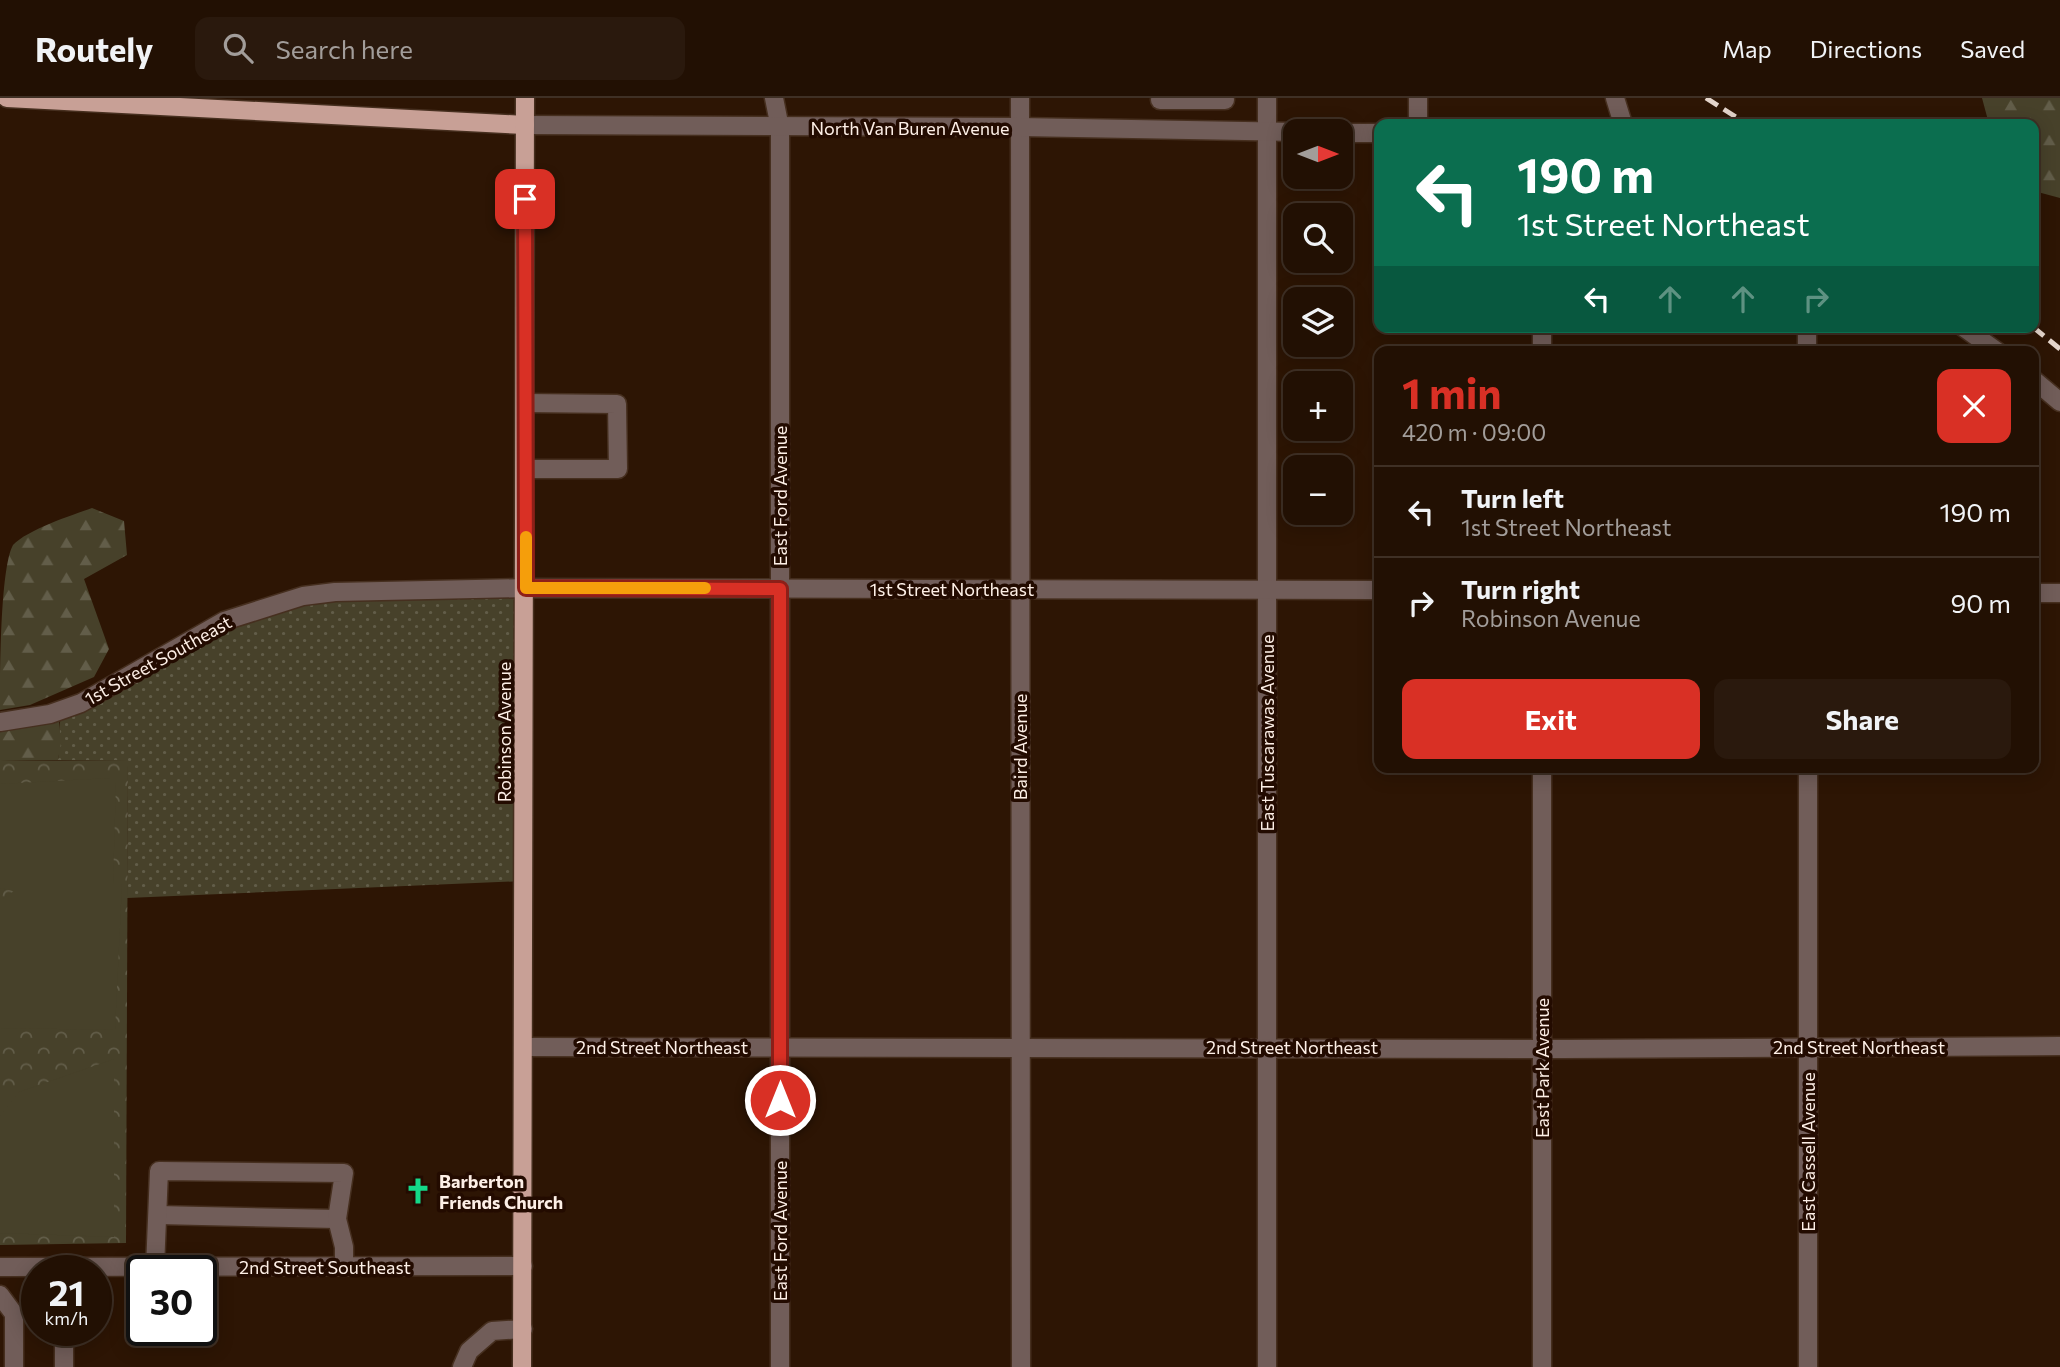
<!DOCTYPE html>
<meta charset="utf-8">
<style>
body{margin:0;font-family:Commissioner,sans-serif;background:#2a190d;color:#f1f3f6;height:100vh;display:flex;flex-direction:column;font-size:26px;white-space:nowrap}
*{box-sizing:border-box;margin:0}
p{font-size:23px;color:#a29d9a}
.icon{flex:none;width:38px;height:38px;fill:none;stroke:currentColor;stroke-width:2;stroke-linecap:round;stroke-linejoin:round}
.map{position:relative;flex:1;overflow:hidden}
.panel{position:absolute;left:1374px;top:248px;width:665px;height:427px;display:flex;flex-direction:column;background:#221003;border-radius:14px;box-shadow:0 4px 18px #0003,0 0 0 2px #3f3025}
.panel>*{flex:none}
.banner{position:absolute;left:1374px;top:21px;width:665px;height:214px;border-radius:14px;box-shadow:0 4px 18px #0003,0 0 0 2px #3f3025;background:#0b6e4f;color:#fff;overflow:hidden}
.needle{width:46px;rotate:90deg}
.tools{position:absolute;left:1283px;top:21px;display:grid;gap:14px}
.tools a{display:grid;place-items:center;width:70px;height:70px;border-radius:14px;background:#221003;box-shadow:0 4px 18px #0003,0 0 0 2px #3f3025;font-size:35px}
.speed{position:absolute;left:21px;top:1157px;display:flex;gap:14px;font-size:35px;font-weight:700;text-align:center}
.speed>*{display:grid;place-content:center;width:91px;height:91px;border-radius:50%;background:#221003;box-shadow:0 4px 18px #0003,0 0 0 2px #3f3025;line-height:1}
.speed small{font-size:18px;font-weight:400}
.speed .limit{border:4px solid #111;border-radius:10px;background:#fff;color:#111}
.pin{position:absolute;display:grid;place-items:center;width:60px;height:60px;color:#fff;margin:-30px;border-radius:14px;box-shadow:0 4px 10px #0006}
.me{position:absolute;width:77px;margin:-38px;rotate:0deg;stroke-linejoin:round;filter:drop-shadow(0 0 5px #0008)}
.turn{display:flex;align-items:center;gap:24px;height:147px;padding:0 28px;font-size:32px}
.turn .icon{width:91px;height:91px;stroke-width:2.5}
.turn b{display:block;font-size:49px;line-height:60px}
.lanes{display:flex;align-items:center;height:66px;padding:0 28px;background:#0003;justify-content:center;gap:35px;direction:ltr}
.lanes .off{opacity:.35}
.round{display:grid;place-items:center;flex:none;width:74px;height:74px;border-radius:14px;background:#2a190d}
.headline{display:flex;align-items:center;justify-content:space-between;height:119px;padding:0 28px}
h1{font-size:42px;font-weight:700;line-height:52px;color:#d93025}
.primary-button{display:flex;gap:14px;margin-top:auto;padding:14px 28px}
.primary-button a{flex:1;height:80px;border-radius:14px;background:#d93025;color:#fff;font-size:28px;font-weight:700;line-height:80px;text-align:center}
.primary-button a+a{background:#2a190d;color:#f1f3f6}
ul{padding:0;list-style:none}
li{display:flex;align-items:center;gap:21px;height:91px;padding:0 28px;border-top:2px solid #3f3025}
li div{flex:1}
li b{display:block;font-size:26px}
li em{font-style:normal}
header{display:flex;align-items:center;gap:42px;box-sizing:border-box;height:98px;padding:0 35px;background:#221003;border-bottom:2px solid #3f3025}
header strong{font-size:33px}
nav{display:flex;gap:38px;margin-inline-start:auto;font-size:24px}
.search{width:490px;height:63px;background:#2a190d;display:flex;align-items:center;gap:18px;box-sizing:border-box;padding:0 24px;border-radius:14px;color:#a29d9a;font-size:26px}
.map>svg:first-child{display:block}
.grass{fill:url(#grass-dots)}
.forest{fill:url(#forest-firs)}
.park{fill:url(#park-crowns)}
.pitch{fill:#47412a}
.lines{fill:none;stroke-linecap:round;stroke-linejoin:round}
.minor-casing{stroke:#462f1f;stroke-width:21}
.major-casing{stroke:#462f1f;stroke-width:21}
.minor{stroke:#715d59;stroke-width:18}
.major{stroke:#c8a096;stroke-width:18}
.rail{stroke:#e4d5cb;stroke-width:5;stroke-dasharray:14 7;stroke-linecap:butt}
.route-casing{stroke:#8d1f18;stroke-width:18}
.route{stroke:#d93025;stroke-width:12}
.slow{stroke:#f59e0b;stroke-width:12}
.labels{text-anchor:middle;dominant-baseline:central;stroke-width:7;stroke-linejoin:round;paint-order:stroke}
.street-label{font-size:18px;fill:#fdefe6;stroke:#230b00}
.poi-label{font-size:18px;font-weight:bold;fill:#fdefe6;stroke:#230b00;text-anchor:start}
</style>
<header>
<strong>Routely</strong>
<div class="search"><svg class="icon" aria-label="search" viewBox="0 0 24 24"><circle cx="10" cy="10" r="6"/><path d="M15 15l6 6"/></svg>Search here</div>
<nav><a>Map</a><a>Directions</a><a>Saved</a></nav>
</header>
<div class="map">
<svg width="2060" height="1269" viewBox="0 0 2060 1269">
<defs>
<pattern id="grass-dots" width="8" height="8" patternUnits="userSpaceOnUse" patternTransform="scale(1.75)"><rect width="8" height="8" fill="#47412a"/><path d="M2 2h.1M6 6h.1" fill="none" stroke="#625d49" stroke-width="1.8" stroke-linecap="round"/></pattern>
<pattern id="forest-firs" width="22" height="20" patternUnits="userSpaceOnUse" patternTransform="scale(1.75)"><rect width="22" height="20" fill="#47412a"/><path d="M5 1l3.5 6h-7zM16 11l3.5 6h-7z" fill="#625d49"/></pattern>
<pattern id="park-crowns" width="20" height="18" patternUnits="userSpaceOnUse" patternTransform="scale(1.75)"><rect width="20" height="18" fill="#47412a"/><path d="M2 6a3 3 0 1 1 6 0M12 15a3 3 0 1 1 6 0" fill="none" stroke="#625d49"/></pattern>
</defs>
<rect width="100%" height="100%" fill="#2d1504"/>
<!-- grass -->
<path class="grass" d="M 526,490 L 524,783 L 127,800 L 128,662 L 58,662 C 61,645 57,628 63,611 L 181,547 L 303,498 Z"/>
<!-- forest -->
<g class="forest">
<polygon points="1982,0 2060,0 2060,100 2034,93 2034,26 1989,26"/>
<path d="M 92,410 L 124,423 L 127,457 L 84,481 L 109,551 L 94,579 L 30,607 L 0,612 C 0,578 0,470 13,447 C 27,432 72,417 92,410 Z"/>
<polygon points="59,622 61,645 58,662 0,663 0,634"/>
</g>
<!-- park -->
<polygon class="park" points="128,662 126,1145 0,1147 0,663"/>
<!-- pitch -->
<g class="pitch">
<polygon points="110,680 116,684 113,786 122,786 115,932 0,930 0,803 14,793 0,790 0,686"/>
<polygon points="114,961 114,1139 0,1135 0,1018 19,994"/>
</g>
<g class="lines">
<!-- minor casing -->
<g class="minor-casing">
<g id="minor">
<polyline points="774,0 780,30 780,1269"/>
<polyline points="1020,0 1021,1269"/>
<polyline points="1267,0 1267,1269"/>
<polyline points="1615,0 1623,26"/>
<polyline points="1160,2 1225,2"/>
<polyline points="1418,26 1418,0"/>
<polyline points="525,27 1020,29 1295,34"/>
<polyline points="1340,35 1379,35"/>
<polyline points="1542,229 1542,254"/>
<polyline points="1807,229 1807,254"/>
<polyline points="1963,229 1998,254"/>
<polyline points="2034,282 2060,304"/>
<polyline points="525,305 617,306 618,371 525,371"/>
<polyline points="2034,495 2060,495"/>
<polyline points="0,624 50,616 81,605 224,523 303,498 335,494 526,490 1379,492"/>
<polyline points="1542,670 1542,1269"/>
<polyline points="1808,670 1808,1269"/>
<polyline points="524,949 1565,951 2060,948"/>
<polyline points="158,1117 337,1121"/>
<polyline points="0,1169 523,1168"/>
<polyline points="155,1170 159,1073 344,1075 337,1121 344,1149 344,1169"/>
<polyline points="0,1197 14,1216 14,1269"/>
<polyline points="64,1269 64,1232"/>
<polyline points="462,1269 469,1253 492,1233 523,1231"/>
</g>
</g>
<!-- major casing -->
<g class="major-casing">
<g id="major">
<polyline points="7,0 525,27"/>
<polyline points="522,1269 525,0"/>
</g>
</g>
<!-- minor -->
<use href="#minor" class="minor"/>
<!-- major -->
<use href="#major" class="major"/>
<!-- rail -->
<g class="rail">
<polyline points="1706,0 1747,26"/>
<polyline points="2033,229 2060,251"/>
</g>
</g>
<g class="lines">
<!-- route casing -->
<g class="route-casing">
<polyline id="route" points="525,101 526,490 780,491 780,1002"/>
</g>
<!-- route -->
<use href="#route" class="route"/>
<!-- slow -->
<polyline class="slow" points="526,439 526,490 705,490"/>
</g>
<!-- icons -->
<defs>
<g id="church-bare" transform="scale(2.1)"><path d="M-1.2-6h2.4v3.5h3.3v2.4h-3.3V6h-2.4V-.1h-3.3v-2.4h3.3Z" fill="#14d989" stroke="#230b00" stroke-width="2.5" paint-order="stroke"/></g>
</defs>
<g fill-rule="evenodd">
<use href="#church-bare" x="418" y="1093"/>
</g>
<g class="labels">
<!-- street labels -->
<g class="street-label">
<text x="910" y="30">North Van Buren Avenue</text>
<text transform="translate(780 398) rotate(-90)">East Ford Avenue</text>
<text x="952" y="491">1st Street Northeast</text>
<text transform="translate(158 562) rotate(-29)">1st Street Southeast</text>
<text transform="translate(504 634) rotate(-90)">Robinson Avenue</text>
<text transform="translate(1267 635) rotate(-90)">East Tuscarawas Avenue</text>
<text transform="translate(1020 649) rotate(-90)">Baird Avenue</text>
<text x="662" y="949">2nd Street Northeast</text>
<text x="1292" y="949">2nd Street Northeast</text>
<text x="1859" y="949">2nd Street Northeast</text>
<text transform="translate(1542 970) rotate(-90)">East Park Avenue</text>
<text transform="translate(1808 1054) rotate(-90)">East Cassell Avenue</text>
<text transform="translate(780 1133) rotate(-90)">East Ford Avenue</text>
<text x="325" y="1169">2nd Street Southeast</text>
</g>
<!-- poi labels -->
<g class="poi-label">
<text x="439" y="1083">Barberton<tspan x="439" dy="21">Friends Church</tspan></text>
</g>
</g>
</svg>
<div class="tools">
<a><svg class="needle" viewBox="-14 -14 28 28"><path d="M0-13l5 13h-10z" fill="#e53935"/><path d="M0 13l5-13h-10z" fill="#a29d9a"/></svg></a>
<a><svg class="icon" aria-label="search" viewBox="0 0 24 24"><circle cx="10" cy="10" r="6"/><path d="M15 15l6 6"/></svg></a>
<a><svg class="icon" aria-label="layers" viewBox="0 0 24 24"><path d="M12 4l9 5-9 5-9-5zM3 14l9 5 9-5"/></svg></a>
<a>+</a>
<a>−</a>
</div>
<div class="speed"><div>21<small>km/h</small></div><div class="limit">30</div></div>
<div class="pin" style="left:525px;top:101px;background:#d93025"><svg class="icon" aria-label="arrive" viewBox="0 0 24 24"><path d="M6 21V4h12l-3 4 3 4H6"/></svg></div>
<svg class="me" style="left:780px;top:1002px" viewBox="-20 -20 40 40"><circle r="17" fill="#d93025" stroke="#fff" stroke-width="3"/><path d="M0-11L8 9 0 5-8 9z" fill="#fff"/></svg>
<div class="banner">
<div class="turn"><svg class="icon" aria-label="left" viewBox="0 0 24 24"><path d="M17 20v-9H6M10 6l-5 5 5 5"/></svg><div><b>190 m</b>1st Street Northeast</div></div>
<div class="lanes"><svg class="icon" aria-label="left" viewBox="0 0 24 24"><path d="M17 20v-9H6M10 6l-5 5 5 5"/></svg><svg class="icon off" aria-label="ahead" viewBox="0 0 24 24"><path d="M12 20V5M6 11l6-6 6 6"/></svg><svg class="icon off" aria-label="ahead" viewBox="0 0 24 24"><path d="M12 20V5M6 11l6-6 6 6"/></svg><svg class="icon off" aria-label="right" viewBox="0 0 24 24"><path d="M7 20v-9h11M14 6l5 5-5 5"/></svg></div>
</div>
<section class="panel">
<div class="headline"><div><h1>1 min</h1><p>420 m · 09:00</p></div><a class="round" style="background:#d93025;color:#fff"><svg class="icon" aria-label="close" viewBox="0 0 24 24"><path d="M6 6l12 12M18 6L6 18"/></svg></a></div>
<ul>
<li><svg class="icon" aria-label="left" viewBox="0 0 24 24"><path d="M17 20v-9H6M10 6l-5 5 5 5"/></svg><div><b>Turn left</b><p>1st Street Northeast</p></div><em>190 m</em></li>
<li><svg class="icon" aria-label="right" viewBox="0 0 24 24"><path d="M7 20v-9h11M14 6l5 5-5 5"/></svg><div><b>Turn right</b><p>Robinson Avenue</p></div><em>90 m</em></li>
</ul>
<div class="primary-button"><a>Exit</a><a>Share</a></div>
</section>
</div>
